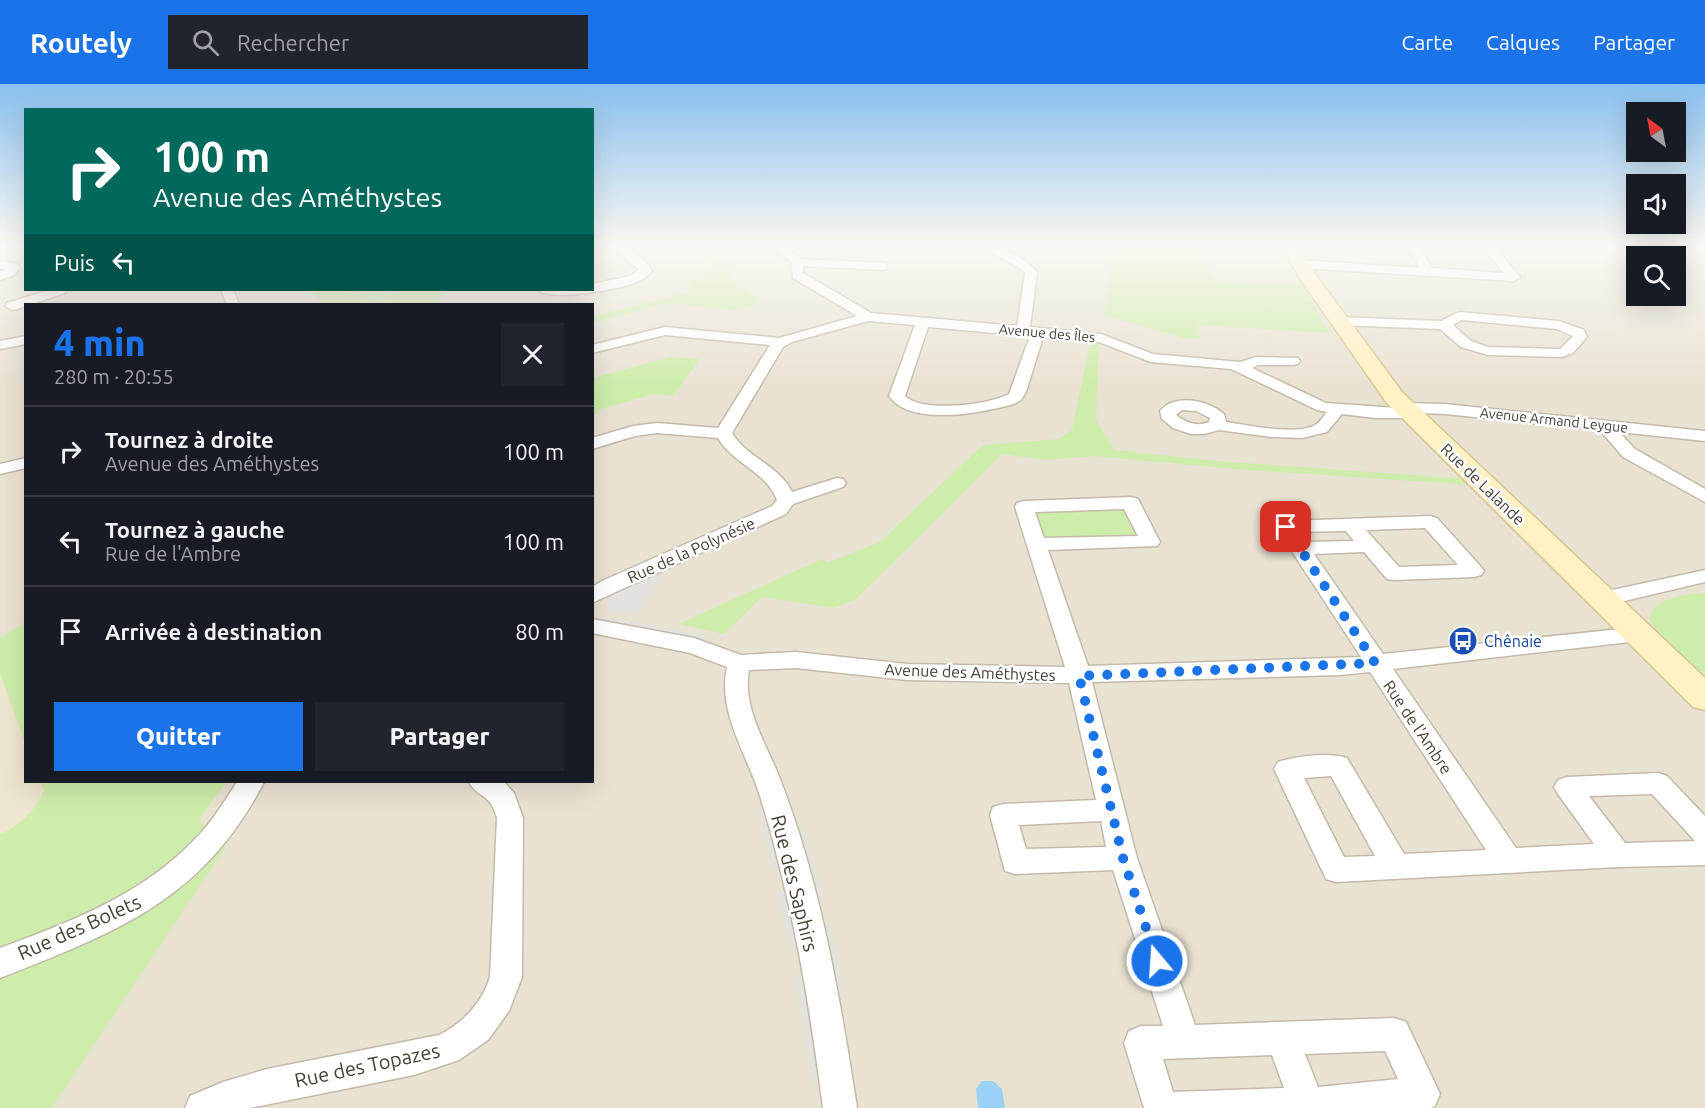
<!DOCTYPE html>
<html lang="fr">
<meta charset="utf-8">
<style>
body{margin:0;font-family:Ubuntu,sans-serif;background:#20242c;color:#f1f3f6;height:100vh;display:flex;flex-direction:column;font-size:22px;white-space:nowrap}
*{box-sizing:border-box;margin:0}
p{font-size:20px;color:#9ea1a6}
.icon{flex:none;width:33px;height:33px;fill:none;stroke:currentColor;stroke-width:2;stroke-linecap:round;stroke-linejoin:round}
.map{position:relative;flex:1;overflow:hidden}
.sheet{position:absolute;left:24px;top:219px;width:570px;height:480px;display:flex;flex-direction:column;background:#171b24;border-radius:0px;box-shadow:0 6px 24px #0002}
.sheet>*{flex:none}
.guide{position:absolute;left:24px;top:24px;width:570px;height:183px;border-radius:0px;box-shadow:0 6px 24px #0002;background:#00695c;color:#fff;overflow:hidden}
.needle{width:39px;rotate:328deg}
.buttons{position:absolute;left:1626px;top:18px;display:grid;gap:12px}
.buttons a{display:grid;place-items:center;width:60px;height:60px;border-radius:0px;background:#171b24;box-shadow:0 6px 24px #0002;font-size:30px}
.pin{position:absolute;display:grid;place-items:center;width:51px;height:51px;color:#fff;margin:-26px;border-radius:12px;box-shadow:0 3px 9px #0006}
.me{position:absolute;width:66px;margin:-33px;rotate:342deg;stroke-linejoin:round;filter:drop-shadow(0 0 4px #0008)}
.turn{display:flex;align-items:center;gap:21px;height:126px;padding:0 30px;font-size:27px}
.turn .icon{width:78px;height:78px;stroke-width:2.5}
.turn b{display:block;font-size:42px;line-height:51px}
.then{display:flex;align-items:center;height:57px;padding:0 30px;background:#0003;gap:12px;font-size:22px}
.round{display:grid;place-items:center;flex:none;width:63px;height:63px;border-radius:0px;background:#20242c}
.headline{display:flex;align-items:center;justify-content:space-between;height:102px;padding:0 30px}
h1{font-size:36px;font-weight:800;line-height:45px;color:#1a73e8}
.button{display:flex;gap:12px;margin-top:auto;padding:12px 30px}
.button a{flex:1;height:69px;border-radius:0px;background:#1a73e8;color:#fff;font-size:24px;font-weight:800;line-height:69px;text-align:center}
.button a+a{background:#20242c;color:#f1f3f6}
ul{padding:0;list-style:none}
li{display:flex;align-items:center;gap:18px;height:90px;padding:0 30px;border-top:2px solid #363941}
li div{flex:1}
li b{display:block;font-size:22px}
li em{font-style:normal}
header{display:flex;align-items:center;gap:36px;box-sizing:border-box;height:84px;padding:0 30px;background:#1a73e8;color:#fff}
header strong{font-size:28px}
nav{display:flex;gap:33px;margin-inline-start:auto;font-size:21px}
.search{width:420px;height:54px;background:#20242c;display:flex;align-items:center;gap:15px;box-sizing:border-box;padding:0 21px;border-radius:0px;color:#9ea1a6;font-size:22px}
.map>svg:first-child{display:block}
.residential{fill:#e8e2d2;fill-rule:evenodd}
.education{fill:#eee5cd}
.green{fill:#ceecaa}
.parking{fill:#e4e2de}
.water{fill:#9bd1f6}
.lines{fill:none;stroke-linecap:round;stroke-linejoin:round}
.street-casing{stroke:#c3baaa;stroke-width:3}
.secondary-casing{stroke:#d7c590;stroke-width:3}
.street{fill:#fff;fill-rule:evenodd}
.secondary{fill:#fff1c4;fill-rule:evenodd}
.route{stroke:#1a73e8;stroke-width:10;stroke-dasharray:0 18}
.labels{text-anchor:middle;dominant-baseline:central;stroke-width:5;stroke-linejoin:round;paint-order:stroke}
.far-street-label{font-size:14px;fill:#474034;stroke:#fff}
.street-label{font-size:16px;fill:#474034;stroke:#fff}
.transit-label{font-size:16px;fill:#164399;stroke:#fff;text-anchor:start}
.near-street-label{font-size:20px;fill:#474034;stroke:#fff}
</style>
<header>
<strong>Routely</strong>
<div class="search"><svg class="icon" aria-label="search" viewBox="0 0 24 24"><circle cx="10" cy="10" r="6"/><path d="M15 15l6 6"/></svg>Rechercher</div>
<nav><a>Carte</a><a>Calques</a><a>Partager</a></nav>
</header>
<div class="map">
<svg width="1705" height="1024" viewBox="0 0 1705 1024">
<rect width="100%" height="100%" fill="#f4f0e5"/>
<!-- residential -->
<path class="residential" d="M 0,162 L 25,162 L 26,206 L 592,206 L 593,162 L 1705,162 L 1705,1024 L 0,1024 ZM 1636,172 L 1676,172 L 1676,212 L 1636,212 ZM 26,220 L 592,220 L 592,698 L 26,698 Z"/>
<!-- education -->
<polygon class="education" points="0,589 25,658 26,698 40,698 44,706 39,718 16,743 0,750"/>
<!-- green -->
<g class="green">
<path d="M 687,162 C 714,162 719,166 735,188 L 729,196 L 762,218 L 732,226 L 665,219 L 593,239 L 593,232 L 687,209 L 693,202 L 687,197 L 706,192 L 716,181 Z"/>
<polygon points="1114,162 1282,162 1285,168 1200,165 1215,197 1303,201 1329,249 1196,241 1200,255 1183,254 1104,231"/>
<polygon points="313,206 394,209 399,206 446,206 436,220 389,220 390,217 321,220"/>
<polygon points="1091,255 1099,257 1096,336 1114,366 1217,377 1465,395 1472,401 1235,385 1093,372 1046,376 1002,370 856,515 834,524 762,513 724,550 679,540 822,475 828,479 880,458 983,361 1059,355 1072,346"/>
<polygon points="671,273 700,275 673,312 654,310 597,326 599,329 593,331 593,294"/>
<polygon points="1126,425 1138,450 1134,453 1042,455 1032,428"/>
<path d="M 1705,508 L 1705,598 L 1649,537 C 1653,512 1684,512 1705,508 Z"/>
<polygon points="25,539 25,658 0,589 0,554"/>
<path d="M 40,698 L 226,698 L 199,736 L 225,764 L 52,1024 L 0,1024 L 0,750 C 20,742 36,727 44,706 Z"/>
</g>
<!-- parking -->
<g class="parking">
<polygon points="652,492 661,494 635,531 610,526 606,513"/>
<polygon points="604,533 707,552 704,556 601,537"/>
<polygon points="764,722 781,781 773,783 757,724"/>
<polygon points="804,745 821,808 814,810 798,747"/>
<polygon points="787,807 797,859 789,861 779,808"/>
<polygon points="829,838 845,914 837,916 822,840"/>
<polygon points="803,890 821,997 813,999 795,893"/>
</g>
<!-- water -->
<polygon class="water" points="982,997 993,997 1002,1005 1005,1024 978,1024 976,1005"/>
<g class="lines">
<!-- street casing -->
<g class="street-casing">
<g id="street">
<path d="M 610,162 C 627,161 644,172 652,187 C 648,191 643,196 637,198 C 620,205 551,218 538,206 L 592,206 L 592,200 L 630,192 L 639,186 Z"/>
<path d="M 768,162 L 782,162 L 802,175 L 886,179 L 886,185 L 882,186 L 803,182 L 803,189 L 871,229 L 1017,242 L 1025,189 L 1020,184 L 978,162 C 998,161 1024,172 1037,188 L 1030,243 L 1101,250 L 1153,270 L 1240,278 L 1256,273 L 1298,274 L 1300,277 L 1298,280 L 1293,281 L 1258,281 L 1252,284 L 1326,319 L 1396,324 L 1398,321 L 1404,319 L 1445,320 L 1705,347 L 1705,357 L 1619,348 L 1635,365 L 1705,405 L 1705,418 L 1623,373 L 1600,346 L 1445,330 L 1417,329 L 1409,334 L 1375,334 L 1342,330 L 1327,348 L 1302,354 L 1271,353 L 1219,346 L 1204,350 L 1191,350 L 1173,344 L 1162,335 L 1160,327 C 1175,309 1208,316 1224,330 L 1226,338 C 1247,341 1293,351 1313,342 C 1319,340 1323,333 1327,328 L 1317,326 L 1231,285 L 1151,278 L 1099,258 L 1043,253 L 1026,308 L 1021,316 L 1014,320 C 982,329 910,343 889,312 L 915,241 L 868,237 L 792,258 L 783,263 L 732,349 C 747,374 779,381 792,408 L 837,394 L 843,395 L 846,399 L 843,403 L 793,420 L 786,430 L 592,519 L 592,503 L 602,497 L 772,422 L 777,416 C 766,387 733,380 718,354 L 657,349 L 635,352 L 592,365 L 592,354 L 633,342 L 657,339 L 718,344 L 770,261 L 665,251 L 592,269 L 592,261 L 665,243 L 779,254 L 857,232 L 793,194 L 791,177 ZM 928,243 L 1030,252 L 1009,310 C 989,321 922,329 905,312 ZM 1182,326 L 1196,327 L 1210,334 L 1209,338 C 1197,343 1186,339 1176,331 Z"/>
<polygon points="1407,162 1419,162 1432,184 1504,189 1485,166 1474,164 1472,162 1494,162 1520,193 1514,197 1300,184 1294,180 1300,176 1420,184"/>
<polygon points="0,177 18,180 20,183 14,191 0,196 0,188 6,185 0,185"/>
<polygon points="49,206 66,206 65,209 17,225 12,226 5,222 7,219"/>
<polygon points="221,206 233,206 239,220 227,220"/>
<path d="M 1459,228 L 1559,237 L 1584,246 L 1587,253 L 1573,269 L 1562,273 L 1488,271 L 1461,263 L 1440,245 L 1339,241 L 1332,237 L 1339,233 L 1441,237 ZM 1461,236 L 1557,245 L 1573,252 L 1560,265 L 1488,263 L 1471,257 L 1453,241 Z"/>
<polygon points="26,252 26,260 0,265 0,257"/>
<polygon points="26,374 26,384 0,390 0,380"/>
<path d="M 1131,413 L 1138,415 L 1140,419 L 1160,458 L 1157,462 L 1048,466 L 1088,582 L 1361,573 L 1276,443 L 1279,439 L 1286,437 L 1430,432 L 1437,434 L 1481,483 L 1484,487 L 1481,491 L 1474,493 L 1394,496 L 1387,495 L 1364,468 L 1314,470 L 1383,570 L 1639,543 L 1647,545 L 1650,550 L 1647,555 L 1639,557 L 1393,585 L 1516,764 L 1594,760 L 1558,710 L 1554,703 L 1558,696 L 1567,693 L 1658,689 L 1667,692 L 1705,732 L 1705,781 L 1618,783 L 1336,798 L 1326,795 L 1274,685 L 1278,678 C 1297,672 1328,668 1347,674 L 1404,770 L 1486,766 L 1370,588 L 1340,591 L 1092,598 L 1137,774 L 1195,941 L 1394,934 L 1406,938 L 1440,1010 L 1435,1022 L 1431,1024 L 1144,1024 L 1124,959 L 1129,947 L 1141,942 L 1163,942 L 1113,786 L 1015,790 L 1005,787 L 990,731 L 993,723 L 1003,720 L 1096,716 L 1069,599 L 907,596 L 796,584 L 749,586 C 742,622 765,658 778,690 C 820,795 840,913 857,1024 L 823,1024 C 814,955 804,886 788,818 C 780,783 771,747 760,712 C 747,670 717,628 727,583 L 690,569 L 592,549 L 592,535 L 694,554 L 741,571 L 796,568 L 907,580 L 1065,583 L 1015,423 L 1017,419 L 1024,417 ZM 1124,425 L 1138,452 L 1044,454 L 1035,428 ZM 1425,444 L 1458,481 L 1399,483 L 1366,446 ZM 1346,447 L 1354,457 L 1306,458 L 1299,448 ZM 1331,692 L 1375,772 L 1344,773 L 1304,694 ZM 1652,710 L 1695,757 L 1625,759 L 1589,712 ZM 1101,737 L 1106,763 L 1026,765 L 1019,741 ZM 1385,967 L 1398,995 L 1318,1003 L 1305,970 ZM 1272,971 L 1284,1004 L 1173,1008 L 1163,975 Z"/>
<polygon points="1705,486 1705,498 1603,522 1596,520 1592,515 1596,510 1603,508"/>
<path d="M 237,698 L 264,698 C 203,816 117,848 0,894 L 0,864 C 71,838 144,810 197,753 C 213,737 225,716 237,698 Z"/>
<path d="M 469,698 L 504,698 L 514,709 L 523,734 L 522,893 L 509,927 L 488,956 L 459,976 L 414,991 L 250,1024 L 185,1024 L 190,1012 L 223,998 L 267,985 L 439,951 C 463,939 482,919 490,893 L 497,734 C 490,708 478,715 469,698 Z"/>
</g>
</g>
<!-- secondary casing -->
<g class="secondary-casing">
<polygon id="secondary" points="1281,162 1297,162 1318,194 1402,308 1705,594 1705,626 1693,623 1386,318 1301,196"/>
</g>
<!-- street -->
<use href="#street" class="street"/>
<!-- secondary -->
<use href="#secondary" class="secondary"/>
</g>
<!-- sky -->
<linearGradient id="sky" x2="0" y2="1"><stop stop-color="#89c0ee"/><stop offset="0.53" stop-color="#faf8f3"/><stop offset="1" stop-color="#faf8f3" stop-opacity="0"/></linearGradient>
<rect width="1705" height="305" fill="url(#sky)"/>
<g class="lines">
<!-- route -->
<polyline class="route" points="1157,877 1123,774 1079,592 1375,579 1286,443"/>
</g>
<!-- icons -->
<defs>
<g id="bus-disc" transform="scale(1.5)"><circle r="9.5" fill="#1a4fb4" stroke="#fff"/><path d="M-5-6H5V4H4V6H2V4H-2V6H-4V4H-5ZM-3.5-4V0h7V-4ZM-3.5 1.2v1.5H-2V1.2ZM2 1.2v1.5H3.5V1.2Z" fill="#fff"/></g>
</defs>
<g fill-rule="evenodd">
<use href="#bus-disc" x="1463" y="557"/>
</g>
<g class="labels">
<!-- far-street labels -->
<g class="far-street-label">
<text transform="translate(1047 249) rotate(5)">Avenue des Îles</text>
<text transform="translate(1554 336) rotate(6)">Avenue Armand Leygue</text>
</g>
<!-- street labels -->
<g class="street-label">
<text transform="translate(1483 400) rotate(44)">Rue de Lalande</text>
<text transform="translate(691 466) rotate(-24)">Rue de la Polynésie</text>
<text transform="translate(970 588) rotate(2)">Avenue des Améthystes</text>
<text transform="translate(1418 643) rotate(56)">Rue de l'Ambre</text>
</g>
<!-- transit labels -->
<g class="transit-label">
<text x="1484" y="557">Chênaie</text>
</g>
<!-- near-street labels -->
<g class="near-street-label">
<text transform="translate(795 799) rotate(76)">Rue des Saphirs</text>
<text transform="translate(79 843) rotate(-24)">Rue des Bolets</text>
<text transform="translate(367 981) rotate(-12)">Rue des Topazes</text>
</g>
</g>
</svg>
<div class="buttons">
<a><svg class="needle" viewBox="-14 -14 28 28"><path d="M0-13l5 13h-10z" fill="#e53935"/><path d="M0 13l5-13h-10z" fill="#9ea1a6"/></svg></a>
<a><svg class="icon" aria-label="sound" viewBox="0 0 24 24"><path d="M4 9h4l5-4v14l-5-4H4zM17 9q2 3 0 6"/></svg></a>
<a><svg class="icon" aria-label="search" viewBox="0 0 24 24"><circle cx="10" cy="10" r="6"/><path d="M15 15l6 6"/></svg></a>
</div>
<div class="pin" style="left:1286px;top:443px;background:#d93025"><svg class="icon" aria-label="arrive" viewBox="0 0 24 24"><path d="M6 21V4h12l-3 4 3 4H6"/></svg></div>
<svg class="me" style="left:1157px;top:877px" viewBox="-20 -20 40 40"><circle r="17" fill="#1a73e8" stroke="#fff" stroke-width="3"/><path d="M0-11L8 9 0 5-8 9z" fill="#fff"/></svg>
<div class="guide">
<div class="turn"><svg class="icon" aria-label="right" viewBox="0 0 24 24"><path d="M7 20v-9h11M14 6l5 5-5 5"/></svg><div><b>100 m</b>Avenue des Améthystes</div></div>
<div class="then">Puis<svg class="icon" aria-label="left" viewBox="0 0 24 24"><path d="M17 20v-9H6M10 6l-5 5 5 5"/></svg></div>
</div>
<section class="sheet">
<div class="headline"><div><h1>4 min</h1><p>280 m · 20:55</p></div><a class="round"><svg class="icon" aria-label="close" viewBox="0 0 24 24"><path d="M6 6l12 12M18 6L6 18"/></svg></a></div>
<ul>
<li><svg class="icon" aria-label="right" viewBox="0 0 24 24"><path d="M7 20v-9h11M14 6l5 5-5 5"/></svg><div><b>Tournez à droite</b><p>Avenue des Améthystes</p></div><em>100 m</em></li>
<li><svg class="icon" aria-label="left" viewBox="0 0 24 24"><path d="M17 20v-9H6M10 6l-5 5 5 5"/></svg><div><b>Tournez à gauche</b><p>Rue de l'Ambre</p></div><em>100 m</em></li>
<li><svg class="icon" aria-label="arrive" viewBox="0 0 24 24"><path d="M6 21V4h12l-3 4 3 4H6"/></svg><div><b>Arrivée à destination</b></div><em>80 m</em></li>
</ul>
<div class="button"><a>Quitter</a><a>Partager</a></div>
</section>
</div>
